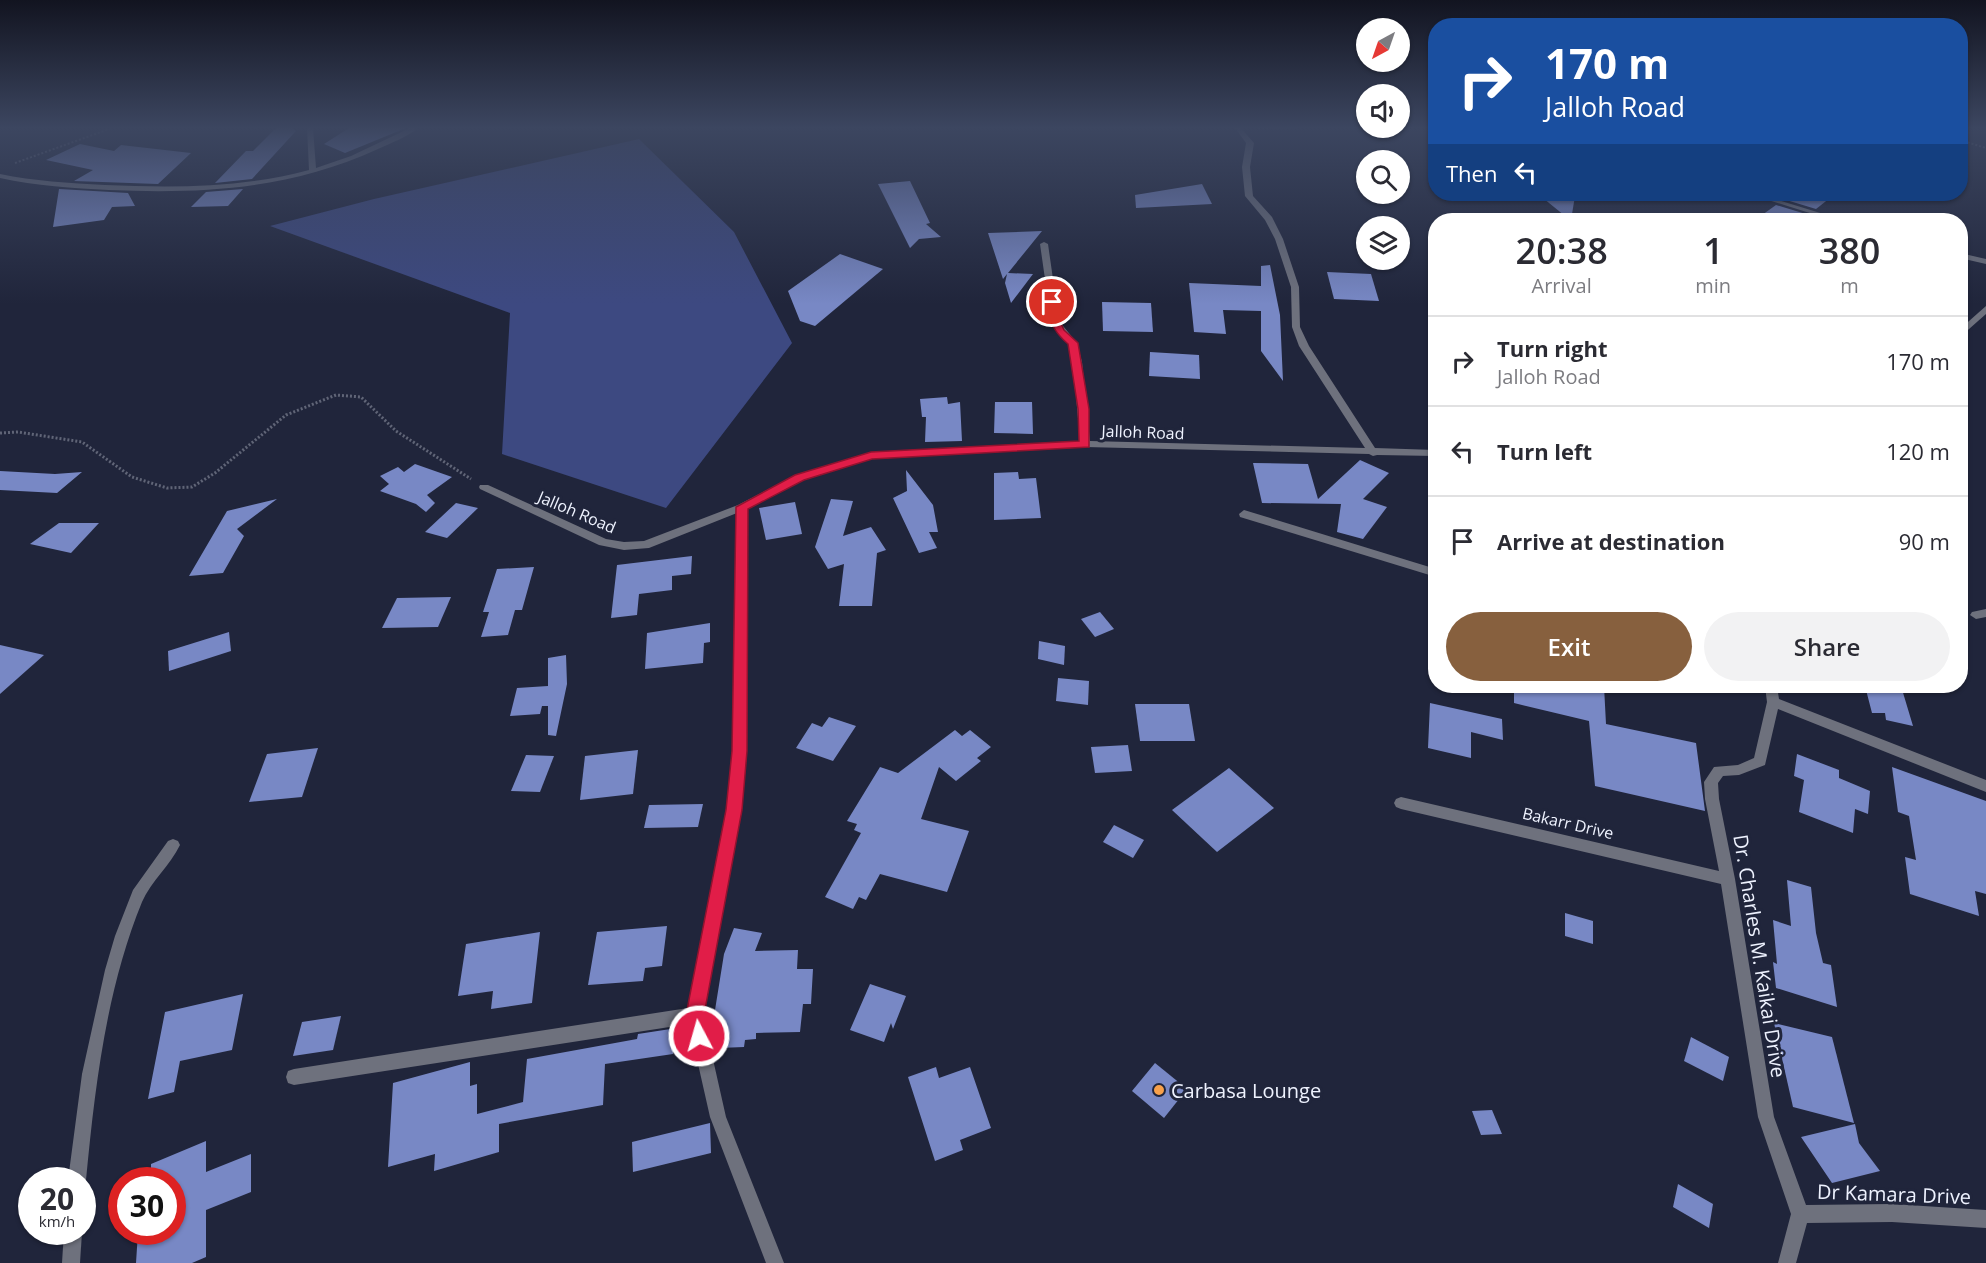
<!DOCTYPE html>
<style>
body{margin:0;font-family:"Open Sans",sans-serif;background:#f2f2f3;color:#2b2b33;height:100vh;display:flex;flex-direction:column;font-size:22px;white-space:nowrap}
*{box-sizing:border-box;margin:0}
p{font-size:20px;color:#7c7c81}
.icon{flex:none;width:33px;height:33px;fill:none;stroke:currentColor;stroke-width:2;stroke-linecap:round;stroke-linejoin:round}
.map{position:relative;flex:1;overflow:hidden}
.drawer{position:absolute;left:1428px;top:213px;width:540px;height:480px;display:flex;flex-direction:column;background:#fff;border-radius:24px;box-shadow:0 2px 4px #0004}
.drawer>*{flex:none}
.top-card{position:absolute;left:1428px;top:18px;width:540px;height:183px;border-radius:24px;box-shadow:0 2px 4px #0004;background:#1a4fa0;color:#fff;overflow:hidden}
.needle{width:39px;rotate:220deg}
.fabs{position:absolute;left:1356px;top:18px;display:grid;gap:12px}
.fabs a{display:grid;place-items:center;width:54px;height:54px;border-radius:50%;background:#fff;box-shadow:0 2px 4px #0004;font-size:30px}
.speed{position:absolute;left:18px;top:1167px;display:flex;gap:12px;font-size:30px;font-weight:700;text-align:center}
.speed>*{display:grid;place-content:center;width:78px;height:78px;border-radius:50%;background:#fff;box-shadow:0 2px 4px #0004;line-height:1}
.speed small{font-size:15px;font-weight:400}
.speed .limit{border:9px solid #d22;background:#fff;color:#111}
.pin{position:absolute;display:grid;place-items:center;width:51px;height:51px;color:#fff;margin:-26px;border:3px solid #fff;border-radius:50%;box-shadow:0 2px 6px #0007}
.me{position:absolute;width:66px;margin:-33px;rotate:354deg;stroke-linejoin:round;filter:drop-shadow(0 0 4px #0008)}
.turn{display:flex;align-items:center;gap:21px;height:126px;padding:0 18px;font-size:27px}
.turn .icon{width:78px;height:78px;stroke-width:2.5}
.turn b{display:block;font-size:42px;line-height:51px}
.then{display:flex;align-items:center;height:57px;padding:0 18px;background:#0003;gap:12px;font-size:22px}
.eta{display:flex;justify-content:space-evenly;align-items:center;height:102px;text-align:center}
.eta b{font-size:36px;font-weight:600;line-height:42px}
.button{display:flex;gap:12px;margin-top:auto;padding:12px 18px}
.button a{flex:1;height:69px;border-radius:36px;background:#87603e;color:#fff;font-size:24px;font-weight:600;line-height:69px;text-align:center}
.button a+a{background:#f2f2f3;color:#2b2b33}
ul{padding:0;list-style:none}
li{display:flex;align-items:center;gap:18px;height:90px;padding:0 18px;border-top:2px solid #e1e1e2}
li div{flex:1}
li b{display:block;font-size:22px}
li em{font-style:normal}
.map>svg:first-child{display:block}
.green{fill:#3d4981}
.building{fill:#7888c5}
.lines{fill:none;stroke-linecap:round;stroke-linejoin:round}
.path-far1{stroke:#606577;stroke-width:2;stroke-dasharray:2 2;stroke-linecap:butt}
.path{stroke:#606577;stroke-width:3;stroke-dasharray:2 2;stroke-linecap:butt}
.minor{fill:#6e717d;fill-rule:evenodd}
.route{fill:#e11d48;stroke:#92132f;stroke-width:1.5}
.poi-dot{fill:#f8a14b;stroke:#20253b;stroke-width:2}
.labels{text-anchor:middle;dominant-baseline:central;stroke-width:6;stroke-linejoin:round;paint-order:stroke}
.street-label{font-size:16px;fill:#eef2fe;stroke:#20253b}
.near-street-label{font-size:20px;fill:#eef2fe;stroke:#20253b}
.near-poi-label{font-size:20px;fill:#eef2fe;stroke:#20253b;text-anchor:start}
</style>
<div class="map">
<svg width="1986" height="1263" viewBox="0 0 1986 1263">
<rect width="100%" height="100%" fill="#20253b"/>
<!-- green -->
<polygon class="green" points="639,139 734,232 792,343 666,508 502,454 510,313 270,226 374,199"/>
<!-- building -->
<g class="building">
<polygon points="276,128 292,128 296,131 252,179 215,183 246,151 253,151"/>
<polygon points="349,128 406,128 345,153 324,144"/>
<polygon points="80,144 114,151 121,145 191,153 158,184 74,181 93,170 46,160"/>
<polygon points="910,181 930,223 926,224 941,237 919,239 910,248 878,184"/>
<polygon points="1202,184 1212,204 1136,208 1135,195"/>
<polygon points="59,189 128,193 135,206 112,207 104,220 53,227"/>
<polygon points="243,189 228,206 191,207 206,192"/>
<polygon points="1538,194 1575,196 1571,220 1570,220"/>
<polygon points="1790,194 1835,194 1816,209 1783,199"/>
<polygon points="1776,205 1809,215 1803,220 1755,220"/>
<polygon points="1042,231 1008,273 1033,274 1011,303 1005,283 1007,274 1003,279 988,233"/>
<polygon points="840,254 883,269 815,326 800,321 788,291"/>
<polygon points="1270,265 1280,315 1283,381 1261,351 1261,311 1223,310 1226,334 1194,332 1189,283 1261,286 1261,266"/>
<polygon points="1327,272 1371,274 1379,301 1334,299"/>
<polygon points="1102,302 1151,303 1153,332 1103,331"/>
<polygon points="1150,352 1199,355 1200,379 1149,376"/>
<polygon points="947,397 948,404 960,402 962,441 925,442 926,417 922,417 920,399"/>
<polygon points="995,402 1032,402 1033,434 994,433"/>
<polygon points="1360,460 1389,473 1363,499 1387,507 1363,539 1337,532 1341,504 1262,503 1253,463 1308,464 1318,499"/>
<polygon points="415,464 452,477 427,495 435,503 426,512 416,504 380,491 389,484 380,476 398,467 404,472"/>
<polygon points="906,470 933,505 938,532 929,532 937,548 919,553 893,498 907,491"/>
<polygon points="0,471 55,474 82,472 57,493 0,490"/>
<polygon points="1018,472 1019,479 1036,478 1041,518 994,520 994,473"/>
<polygon points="277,499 237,529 244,536 223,573 189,576 227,511"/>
<polygon points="831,499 853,501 843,536 871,527 886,550 877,553 872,606 839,606 844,564 828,569 815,547"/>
<polygon points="795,502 802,534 766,540 759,508"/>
<polygon points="456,503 478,508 447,538 425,532"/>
<polygon points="59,523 99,523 71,553 30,544"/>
<polygon points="692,556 691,574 672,576 672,590 639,594 637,615 611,618 617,565"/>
<polygon points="534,567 522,610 515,610 508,635 481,637 489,612 483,612 497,569"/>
<polygon points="451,597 438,627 382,628 397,598"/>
<polygon points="1100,612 1114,629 1095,637 1081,619"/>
<polygon points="710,623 710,642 704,643 703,663 645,669 647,633"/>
<polygon points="229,632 231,651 169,671 168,651"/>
<polygon points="1039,641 1065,646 1064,665 1038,659"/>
<polygon points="0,645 44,655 0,694"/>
<polygon points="566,655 567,684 556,736 548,735 548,706 542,706 540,714 510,716 517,688 548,686 548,658"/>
<polygon points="1058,678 1089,681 1088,705 1056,701"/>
<polygon points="1514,686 1604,686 1606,724 1696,743 1705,811 1595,786 1589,721 1514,703"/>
<polygon points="1865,686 1901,686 1913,726 1886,720 1885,713 1872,713"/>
<polygon points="1430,703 1502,719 1503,740 1471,732 1471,758 1428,748"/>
<polygon points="1135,704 1189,704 1195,741 1140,741"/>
<polygon points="829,717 856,726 833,761 796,748 812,723 822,727"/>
<polygon points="955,730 962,736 970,730 991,747 977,758 981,761 956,781 939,767 921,819 969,831 947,892 880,874 866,900 859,897 853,909 825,897 861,833 854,830 857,824 847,821 880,767 898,773"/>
<polygon points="1128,745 1132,771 1095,773 1091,747"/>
<polygon points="318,748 302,797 249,802 267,754"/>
<polygon points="638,750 633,794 580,800 585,756"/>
<polygon points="1797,754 1839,770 1839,778 1870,791 1868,814 1855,809 1853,833 1799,812 1804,780 1794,776"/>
<polygon points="526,755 554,756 540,792 511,791"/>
<polygon points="1892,767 1986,801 1986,894 1975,891 1979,916 1910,894 1905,857 1916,860 1909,816 1898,812"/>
<polygon points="1229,768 1274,808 1217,852 1172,810"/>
<polygon points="703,804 698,827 644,828 649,805"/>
<polygon points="1114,825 1144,840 1133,858 1103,842"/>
<polygon points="1787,880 1811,887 1816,933 1823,963 1831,965 1837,1007 1776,988 1773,962 1777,964 1773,920 1791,926"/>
<polygon points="1565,913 1593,921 1593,944 1565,936"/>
<polygon points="667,926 662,966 645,968 643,981 588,985 597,932"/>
<polygon points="734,928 762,933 755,951 798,950 797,969 813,969 811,1004 803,1004 800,1032 756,1033 756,1039 745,1040 744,1047 719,1048 721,1034 711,1035 724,954"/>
<polygon points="540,932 532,1003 491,1009 493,991 458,996 466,944"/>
<polygon points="870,984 906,996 893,1029 891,1023 884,1042 850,1030"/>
<polygon points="243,994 232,1050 180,1061 174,1092 148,1099 165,1012"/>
<polygon points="341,1016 333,1050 293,1056 302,1022"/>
<polygon points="1774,1023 1832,1037 1854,1123 1793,1107"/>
<polygon points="677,1028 673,1054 605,1064 603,1105 499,1124 499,1152 434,1171 435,1154 388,1167 393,1083 470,1062 470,1086 477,1084 477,1114 523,1102 527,1059 637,1039 638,1034"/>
<polygon points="1691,1037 1729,1057 1723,1081 1684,1061"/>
<polygon points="1155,1063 1187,1089 1164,1118 1132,1091"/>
<polygon points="936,1067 939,1078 970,1067 991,1128 960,1140 963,1150 935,1161 908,1077"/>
<polygon points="1492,1110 1502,1134 1481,1135 1472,1111"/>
<polygon points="710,1123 711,1153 633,1172 632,1142"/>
<polygon points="1855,1124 1859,1143 1880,1171 1832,1183 1801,1137"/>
<polygon points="206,1141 206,1172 251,1154 251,1192 206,1210 206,1257 192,1263 136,1263 138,1232 172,1232 172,1180 151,1180 151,1164"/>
<polygon points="1678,1184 1713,1204 1709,1228 1673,1207"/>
</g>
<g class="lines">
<!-- path-far1 -->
<g class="path-far1">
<polyline points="1258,128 1296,128"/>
<polyline points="1960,140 1986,148"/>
<polyline points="15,163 112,128"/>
</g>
<!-- path -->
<polyline class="path" points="0,433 18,432 82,442 132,477 167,488 192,487 215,473 286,415 336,395 361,397 396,431 471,479"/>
<!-- minor -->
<g class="minor">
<path d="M 307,128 L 313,128 L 316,168 L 351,156 L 410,128 L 418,128 C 407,137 391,143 378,149 C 291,189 204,194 109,190 C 73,188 36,186 0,178 L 0,174 C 34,181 69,183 105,185 C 174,188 242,188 309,170 Z"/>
<polygon points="1235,128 1241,128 1254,143 1250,167 1253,196 1272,217 1283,239 1299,287 1300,327 1309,346 1375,448 1436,450 1436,456 1377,455 1373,456 1369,454 1085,447 872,459 804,479 747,509 746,751 741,810 703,1015 726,1117 784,1263 766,1263 710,1117 689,1024 294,1085 288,1083 286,1077 288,1071 294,1069 688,1008 727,810 732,751 737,513 649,548 624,550 599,545 480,489 479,487 480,485 488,485 606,539 624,542 644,541 738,505 796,475 871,453 1080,441 1073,362 1068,343 1051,321 1040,244 1044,242 1048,244 1059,321 1077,343 1082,362 1090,441 1365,448 1299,346 1292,327 1291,287 1275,239 1265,220 1245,196 1242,167 1246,143"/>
<polygon points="1749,194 1759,194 1843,220 1832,220"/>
<polygon points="1960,253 1986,259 1986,264 1960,258"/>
<polygon points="1986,306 1986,314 1960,337 1960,329"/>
<polygon points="1244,510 1436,569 1436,577 1240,517 1239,514"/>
<polygon points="1986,609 1986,617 1976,619 1970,615 1972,612"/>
<polygon points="1765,686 1777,686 1779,699 1986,780 1986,792 1778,709 1765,765 1739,775 1723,776 1718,783 1719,799 1735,879 1774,1117 1806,1205 1892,1204 1986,1210 1986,1228 1892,1222 1807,1223 1796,1263 1778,1263 1791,1214 1758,1117 1721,884 1401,809 1396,807 1394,803 1396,799 1401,797 1719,871 1705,799 1704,782 1714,767 1738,765 1754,758 1767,702"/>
<path d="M 173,839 L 178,841 L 180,845 C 170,866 151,881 142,902 C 106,990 95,1087 86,1180 L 82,1187 L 82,1180 L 68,1180 L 82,1074 L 105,970 L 115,936 L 133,890 L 168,841 Z"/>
<polygon points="64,1232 82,1232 80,1263 62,1263"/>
</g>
</g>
<!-- sky -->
<linearGradient id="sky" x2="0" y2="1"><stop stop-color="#121420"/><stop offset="0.42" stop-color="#3c4660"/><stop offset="1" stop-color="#3c4660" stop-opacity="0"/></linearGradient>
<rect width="1986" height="304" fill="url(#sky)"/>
<!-- route -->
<path class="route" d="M 1052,299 L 1057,302 L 1060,321 L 1064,330 L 1078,343 L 1089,409 L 1089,447 L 872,459 L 804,480 L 748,509 L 747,751 L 742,810 L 704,1015 L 708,1036 L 706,1042 L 699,1045 L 693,1042 L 686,1015 L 726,810 L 732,751 L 736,507 L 795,475 L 871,452 L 1079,441 L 1078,409 L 1068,344 C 1053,331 1049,321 1047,302 Z"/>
<!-- markers -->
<circle class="poi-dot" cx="1159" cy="1090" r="6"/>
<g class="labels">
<!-- street labels -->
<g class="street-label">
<text transform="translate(1143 432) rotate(2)">Jalloh Road</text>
<text transform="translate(577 512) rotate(23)">Jalloh Road</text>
<text transform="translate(1568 823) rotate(13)">Bakarr Drive</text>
</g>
<!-- near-street labels -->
<g class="near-street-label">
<text transform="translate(1760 956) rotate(81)">Dr. Charles M. Kaikai Drive</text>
<text transform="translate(1894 1194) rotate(2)">Dr Kamara Drive</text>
</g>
<!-- near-poi labels -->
<g class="near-poi-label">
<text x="1171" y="1090">Carbasa Lounge</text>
</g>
</g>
</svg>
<div class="fabs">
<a><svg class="needle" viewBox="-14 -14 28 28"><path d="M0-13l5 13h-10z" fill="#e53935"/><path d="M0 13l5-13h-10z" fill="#7c7c81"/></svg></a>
<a><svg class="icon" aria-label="sound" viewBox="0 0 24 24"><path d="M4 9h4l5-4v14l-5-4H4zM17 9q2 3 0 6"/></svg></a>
<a><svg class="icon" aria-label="search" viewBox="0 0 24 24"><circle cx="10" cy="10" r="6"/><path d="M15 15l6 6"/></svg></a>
<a><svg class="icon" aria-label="layers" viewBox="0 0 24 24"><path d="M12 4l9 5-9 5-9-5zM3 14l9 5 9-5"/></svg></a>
</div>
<div class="speed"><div>20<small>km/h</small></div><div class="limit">30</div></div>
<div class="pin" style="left:1052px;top:302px;background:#d93025"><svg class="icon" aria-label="arrive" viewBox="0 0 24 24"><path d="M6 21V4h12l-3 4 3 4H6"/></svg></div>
<svg class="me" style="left:699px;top:1036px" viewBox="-20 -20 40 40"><circle r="17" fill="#e11d48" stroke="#fff" stroke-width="3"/><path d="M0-11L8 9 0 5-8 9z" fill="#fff"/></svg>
<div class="top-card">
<div class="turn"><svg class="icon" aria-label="right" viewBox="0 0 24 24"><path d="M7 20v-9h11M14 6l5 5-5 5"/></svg><div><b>170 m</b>Jalloh Road</div></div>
<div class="then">Then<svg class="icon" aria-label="left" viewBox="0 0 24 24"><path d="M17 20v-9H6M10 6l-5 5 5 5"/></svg></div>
</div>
<section class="drawer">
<div class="eta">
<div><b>20:38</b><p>Arrival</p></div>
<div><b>1</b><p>min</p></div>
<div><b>380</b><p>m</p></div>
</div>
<ul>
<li><svg class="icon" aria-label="right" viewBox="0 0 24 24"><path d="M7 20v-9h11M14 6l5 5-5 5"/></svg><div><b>Turn right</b><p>Jalloh Road</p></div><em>170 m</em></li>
<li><svg class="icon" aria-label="left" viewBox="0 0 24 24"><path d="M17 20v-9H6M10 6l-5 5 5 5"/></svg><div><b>Turn left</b></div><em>120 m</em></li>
<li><svg class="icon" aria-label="arrive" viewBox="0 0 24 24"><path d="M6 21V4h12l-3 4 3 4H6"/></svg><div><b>Arrive at destination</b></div><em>90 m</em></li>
</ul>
<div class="button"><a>Exit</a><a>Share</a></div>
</section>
</div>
